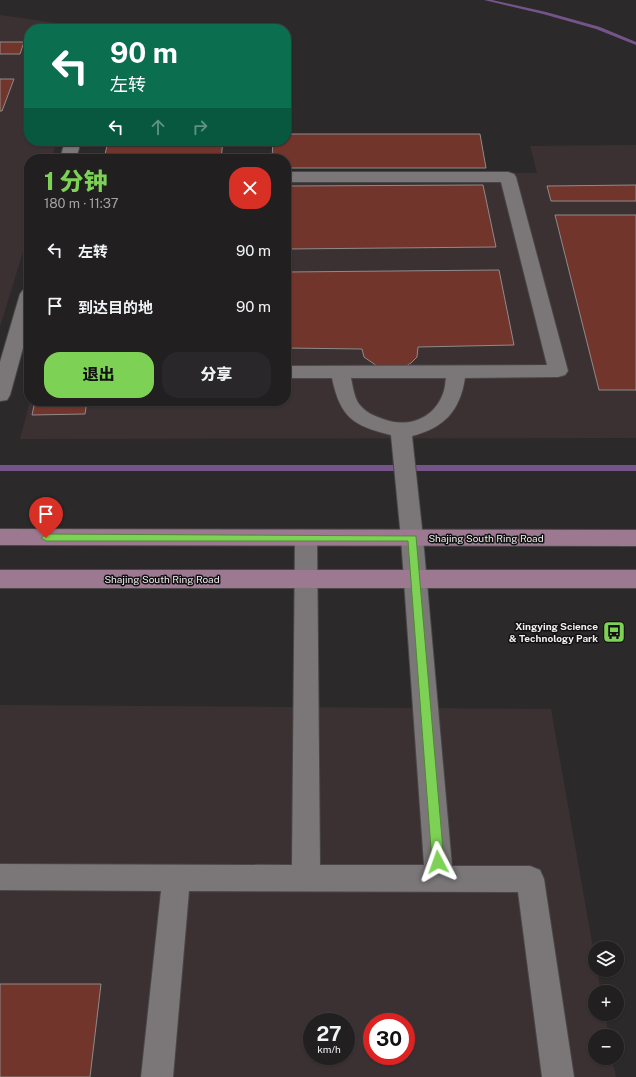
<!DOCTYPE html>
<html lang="zh">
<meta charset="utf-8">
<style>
body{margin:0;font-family:"Public Sans","Noto Sans SC",sans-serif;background:#292729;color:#f1f3f6;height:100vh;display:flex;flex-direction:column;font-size:15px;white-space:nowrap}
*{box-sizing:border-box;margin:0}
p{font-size:13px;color:#a2a2a5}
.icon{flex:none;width:22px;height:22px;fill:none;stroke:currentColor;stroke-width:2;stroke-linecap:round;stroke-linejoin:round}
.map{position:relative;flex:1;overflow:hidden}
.panel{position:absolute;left:24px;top:154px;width:267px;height:252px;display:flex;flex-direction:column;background:#211f20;border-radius:16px;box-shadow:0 1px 3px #0004,0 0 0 1px #3e3d3e}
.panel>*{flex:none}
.guide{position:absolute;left:24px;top:24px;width:267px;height:122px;border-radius:16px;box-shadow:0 1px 3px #0004,0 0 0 1px #3e3d3e;background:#0b6e4f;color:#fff;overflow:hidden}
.buttons{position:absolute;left:588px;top:941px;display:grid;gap:8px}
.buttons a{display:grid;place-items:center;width:36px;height:36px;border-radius:50%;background:#211f20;box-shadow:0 1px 3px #0004,0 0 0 1px #3e3d3e;font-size:20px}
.speed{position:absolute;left:303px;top:1013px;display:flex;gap:8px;font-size:20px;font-weight:700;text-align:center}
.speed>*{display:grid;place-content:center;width:52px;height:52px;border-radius:50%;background:#211f20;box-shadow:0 1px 3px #0004,0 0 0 1px #3e3d3e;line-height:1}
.speed small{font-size:10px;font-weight:400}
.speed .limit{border:6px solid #d22;background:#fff;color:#111}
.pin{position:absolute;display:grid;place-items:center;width:34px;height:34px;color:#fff;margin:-41px -17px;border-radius:50% 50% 50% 0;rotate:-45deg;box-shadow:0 0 4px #0007}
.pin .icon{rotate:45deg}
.me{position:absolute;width:44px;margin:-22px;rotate:356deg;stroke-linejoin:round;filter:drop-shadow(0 0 3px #0008)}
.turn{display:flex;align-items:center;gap:14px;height:84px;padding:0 20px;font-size:18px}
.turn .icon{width:52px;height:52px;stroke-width:2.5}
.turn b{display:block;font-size:28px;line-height:34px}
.lanes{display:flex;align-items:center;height:38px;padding:0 20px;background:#0003;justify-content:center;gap:20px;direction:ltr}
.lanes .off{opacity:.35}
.round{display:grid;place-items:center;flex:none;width:42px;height:42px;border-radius:16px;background:#292729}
.head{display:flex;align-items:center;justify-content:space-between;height:68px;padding:0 20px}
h1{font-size:24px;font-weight:800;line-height:30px;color:#7dd154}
.action{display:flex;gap:8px;margin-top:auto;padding:8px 20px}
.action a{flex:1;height:46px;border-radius:16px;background:#7dd154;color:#111;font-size:16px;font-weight:800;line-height:46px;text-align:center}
.action a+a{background:#292729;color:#f1f3f6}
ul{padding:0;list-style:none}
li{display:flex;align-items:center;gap:12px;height:56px;padding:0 20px}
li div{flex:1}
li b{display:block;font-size:15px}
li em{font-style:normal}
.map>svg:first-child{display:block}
.built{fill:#3b3133;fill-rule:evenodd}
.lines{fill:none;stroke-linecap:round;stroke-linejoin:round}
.stream{fill:#755589;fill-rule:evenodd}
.building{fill:#72352b;stroke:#8e8b8a}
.minor-casing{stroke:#494747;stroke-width:2}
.major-casing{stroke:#494747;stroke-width:2}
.minor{fill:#7b7778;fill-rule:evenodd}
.major{fill:#9d7891;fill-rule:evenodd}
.route{fill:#7dd154;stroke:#518837}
.labels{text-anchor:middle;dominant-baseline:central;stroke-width:3;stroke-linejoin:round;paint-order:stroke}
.street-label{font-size:10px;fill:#f0eeee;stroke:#131212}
.poi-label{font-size:10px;font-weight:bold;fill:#f0eeee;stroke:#131212;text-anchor:end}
</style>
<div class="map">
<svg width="636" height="1077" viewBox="0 0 636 1077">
<rect width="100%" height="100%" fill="#2c292a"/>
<!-- built -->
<g class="built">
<polygon points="0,15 91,28 29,29 29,141 57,141 51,159 29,159 29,232 0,327"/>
<polygon points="636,145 636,438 20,439 30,401 286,401 286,173 537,173 530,146"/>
<path d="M 0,705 L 551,709 L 595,959 L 595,970 L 597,970 L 601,992 L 595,992 L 595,1014 L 605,1014 L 609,1036 L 595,1036 L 595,1058 L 612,1058 L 616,1077 L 0,1077 ZM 312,1022 L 346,1022 L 346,1056 L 312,1056 ZM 372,1022 L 406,1022 L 406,1056 L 372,1056 Z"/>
</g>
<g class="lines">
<!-- stream -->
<g class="stream">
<polygon points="484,0 492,0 546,12 600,27 636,42 636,45 596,29 543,14"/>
<rect x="0" y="465" width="636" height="6"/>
</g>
</g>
<!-- building -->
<g class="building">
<polygon points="0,42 24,42 20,54 0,54"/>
<polygon points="0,79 14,79 2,111 0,111"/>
<polygon points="286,134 480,134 486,168 286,168 286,159 272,159 273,141 286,141"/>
<polygon points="108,141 223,141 221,159 104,159"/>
<polygon points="483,185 496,247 286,249 286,186"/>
<polygon points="636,185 636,201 551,201 547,186"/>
<polygon points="555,215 636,215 636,390 599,390"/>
<polygon points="499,270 514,345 418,347 417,357 411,363 406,366 377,366 364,357 362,349 286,348 286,272"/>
<polygon points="35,401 87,401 85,414 32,415"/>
<polygon points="0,984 101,984 90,1077 0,1077"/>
</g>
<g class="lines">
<!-- minor casing -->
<g class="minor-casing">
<g id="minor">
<polygon points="65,141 81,141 76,159 60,159"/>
<path d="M 286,172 L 508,172 L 514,174 L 516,177 L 568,371 L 565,375 L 558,377 L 465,378 C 460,411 444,428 412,436 L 423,538 L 452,866 L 530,866 L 540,870 L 544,879 L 574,1077 L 542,1077 L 518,892 L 189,891 L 173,1077 L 141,1077 L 161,891 L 0,890 L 0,864 L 292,865 L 295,538 L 298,532 L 306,530 L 314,532 L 317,538 L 320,865 L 424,865 L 401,538 L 391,435 C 353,426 340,417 332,378 L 286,378 L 286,366 L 547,365 L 501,182 L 286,182 ZM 351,378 L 446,378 C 445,384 445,390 442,396 C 432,420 406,428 383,419 C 374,416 365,412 359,404 C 354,397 353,387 351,378 Z"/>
<polygon points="29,289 29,326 10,395 7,400 0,401 0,362 20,294 23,290"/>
</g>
</g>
<!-- major casing -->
<g class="major-casing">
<g id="major">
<polygon points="0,529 636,530 636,546 0,545"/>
<rect x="0" y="570" width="636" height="18"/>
</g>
</g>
<!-- minor -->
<use href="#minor" class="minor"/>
<!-- major -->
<use href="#major" class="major"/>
</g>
<!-- route -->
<polygon class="route" points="46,534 416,536 444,862 442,866 438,868 434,866 432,862 408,541 46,541 41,538"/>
<!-- icons -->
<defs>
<g id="bus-square" transform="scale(1.15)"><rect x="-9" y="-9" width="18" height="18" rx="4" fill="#7dd154" stroke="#131212"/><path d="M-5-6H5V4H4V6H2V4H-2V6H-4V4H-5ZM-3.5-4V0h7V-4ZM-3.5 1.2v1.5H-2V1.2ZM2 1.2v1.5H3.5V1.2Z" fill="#111"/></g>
</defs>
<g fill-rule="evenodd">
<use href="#bus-square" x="614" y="632"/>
</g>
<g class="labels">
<!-- street labels -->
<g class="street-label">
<text x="486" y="538">Shajing South Ring Road</text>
<text x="162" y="579">Shajing South Ring Road</text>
</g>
<!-- poi labels -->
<g class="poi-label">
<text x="598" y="626">Xingying Science<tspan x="598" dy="12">&amp; Technology Park</tspan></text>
</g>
</g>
</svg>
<div class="buttons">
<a><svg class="icon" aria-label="layers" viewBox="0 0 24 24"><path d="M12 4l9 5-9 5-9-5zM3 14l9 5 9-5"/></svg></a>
<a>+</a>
<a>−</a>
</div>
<div class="speed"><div>27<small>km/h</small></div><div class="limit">30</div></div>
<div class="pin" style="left:46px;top:538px;background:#d93025"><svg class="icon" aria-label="arrive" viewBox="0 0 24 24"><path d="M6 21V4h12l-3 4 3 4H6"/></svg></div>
<svg class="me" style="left:438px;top:862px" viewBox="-20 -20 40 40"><path d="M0-17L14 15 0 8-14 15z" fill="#7dd154" stroke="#fff" stroke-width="4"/></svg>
<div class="guide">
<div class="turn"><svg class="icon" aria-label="left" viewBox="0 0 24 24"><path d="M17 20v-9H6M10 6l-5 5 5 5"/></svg><div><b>90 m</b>左转</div></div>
<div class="lanes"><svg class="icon" aria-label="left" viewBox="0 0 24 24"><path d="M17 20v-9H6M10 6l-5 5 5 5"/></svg><svg class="icon off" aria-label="ahead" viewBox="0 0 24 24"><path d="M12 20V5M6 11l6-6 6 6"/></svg><svg class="icon off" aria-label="right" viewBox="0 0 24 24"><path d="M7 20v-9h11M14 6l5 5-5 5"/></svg></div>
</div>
<section class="panel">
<div class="head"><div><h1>1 分钟</h1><p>180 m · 11:37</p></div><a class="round" style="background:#d93025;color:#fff"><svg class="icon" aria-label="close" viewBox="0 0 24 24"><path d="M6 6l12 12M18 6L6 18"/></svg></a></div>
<ul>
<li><svg class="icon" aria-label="left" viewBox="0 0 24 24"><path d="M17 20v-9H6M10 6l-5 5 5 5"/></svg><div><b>左转</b></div><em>90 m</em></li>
<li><svg class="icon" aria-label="arrive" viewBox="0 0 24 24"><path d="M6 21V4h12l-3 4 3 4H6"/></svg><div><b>到达目的地</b></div><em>90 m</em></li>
</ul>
<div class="action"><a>退出</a><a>分享</a></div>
</section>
</div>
